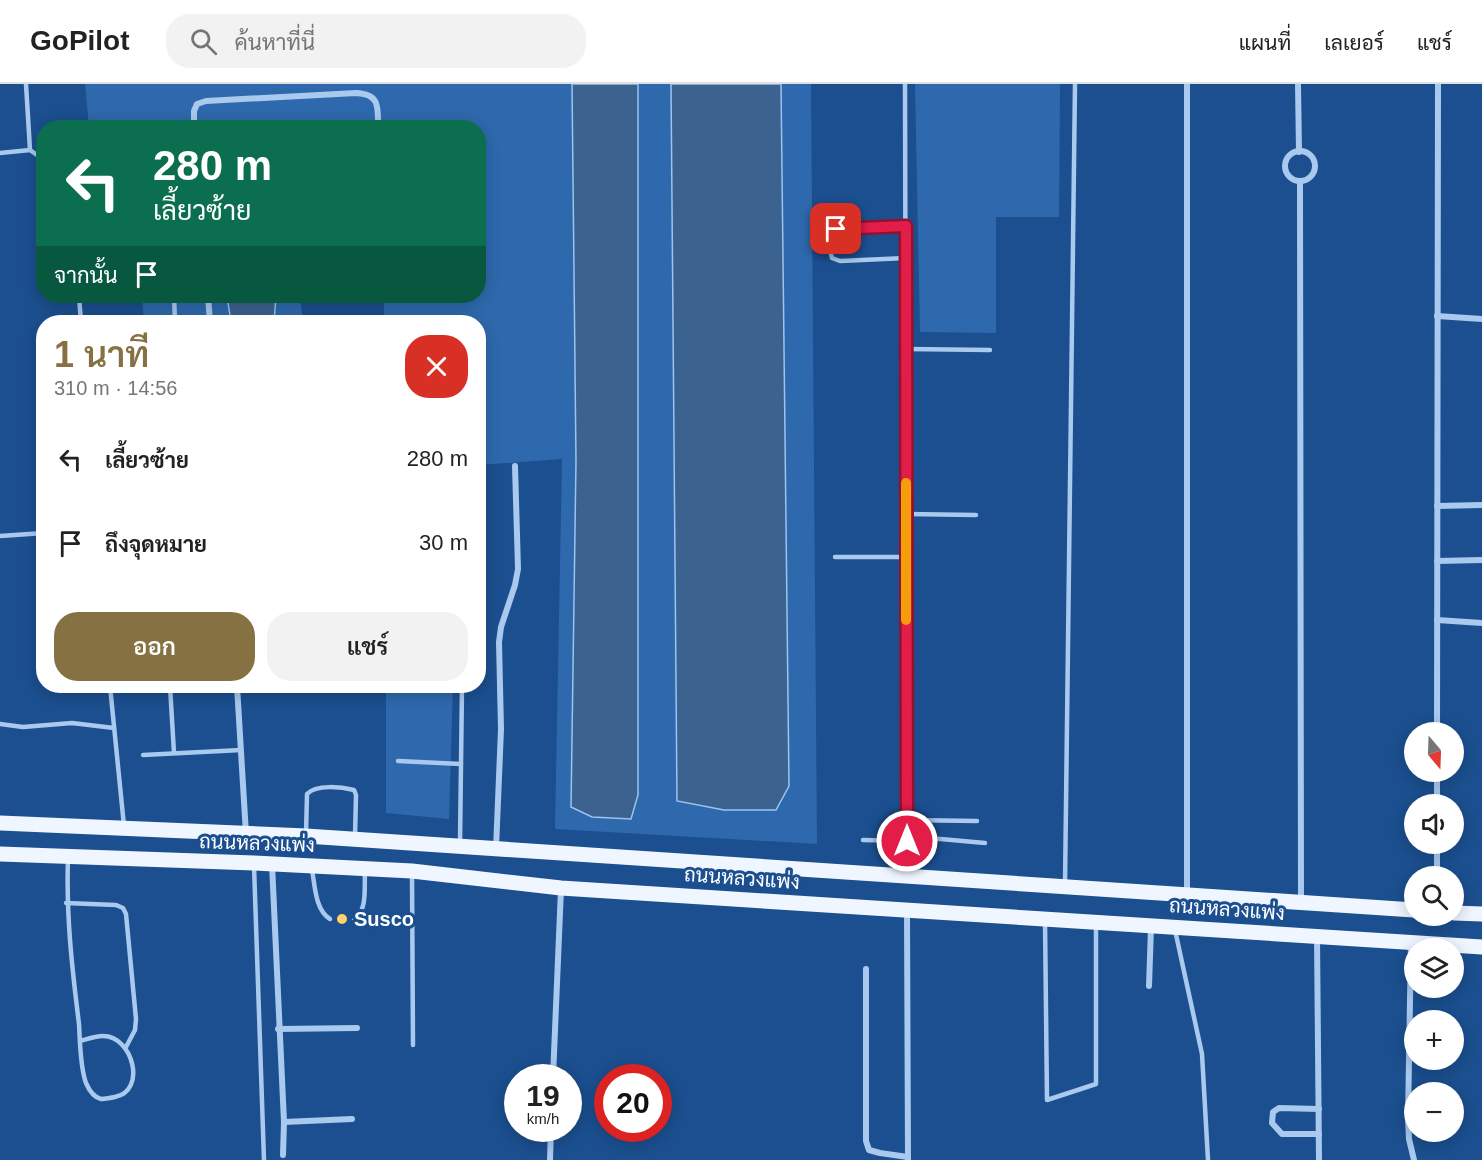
<!DOCTYPE html>
<html lang="th">
<meta charset="utf-8">
<style>
body{margin:0;font-family:Arial,Sarabun,sans-serif;background:#f2f2f2;color:#222;height:100vh;display:flex;flex-direction:column;font-size:22px;white-space:nowrap}
*{box-sizing:border-box;margin:0}
p{font-size:20px;color:#767676}
.icon{flex:none;width:33px;height:33px;fill:none;stroke:currentColor;stroke-width:2;stroke-linecap:round;stroke-linejoin:round}
.map{position:relative;flex:1;overflow:hidden}
.drawer{position:absolute;left:36px;top:231px;width:450px;height:378px;display:flex;flex-direction:column;background:#fff;border-radius:24px;box-shadow:0 3px 15px #0003}
.drawer>*{flex:none}
.hud{position:absolute;left:36px;top:36px;width:450px;height:183px;border-radius:24px;box-shadow:0 3px 15px #0003;background:#0b6e4f;color:#fff;overflow:hidden}
.needle{width:39px;rotate:161deg}
.tools{position:absolute;left:1404px;top:638px;display:grid;gap:12px}
.tools a{display:grid;place-items:center;width:60px;height:60px;border-radius:50%;background:#fff;box-shadow:0 3px 15px #0003;font-size:30px}
.speed{position:absolute;left:504px;top:980px;display:flex;gap:12px;font-size:30px;font-weight:700;text-align:center}
.speed>*{display:grid;place-content:center;width:78px;height:78px;border-radius:50%;background:#fff;box-shadow:0 3px 15px #0003;line-height:1}
.speed small{font-size:15px;font-weight:400}
.speed .limit{border:9px solid #d22;background:#fff;color:#111}
.pin{position:absolute;display:grid;place-items:center;width:51px;height:51px;color:#fff;margin:-26px;border-radius:12px;box-shadow:0 3px 9px #0006}
.me{position:absolute;width:66px;margin:-33px;rotate:0deg;stroke-linejoin:round;filter:drop-shadow(0 0 4px #0008)}
.turn{display:flex;align-items:center;gap:21px;height:126px;padding:0 18px;font-size:27px}
.turn .icon{width:78px;height:78px;stroke-width:2.5}
.turn b{display:block;font-size:42px;line-height:51px}
.then{display:flex;align-items:center;height:57px;padding:0 18px;background:#0003;gap:12px;font-size:22px}
.round{display:grid;place-items:center;flex:none;width:63px;height:63px;border-radius:24px;background:#f2f2f2}
.headline{display:flex;align-items:center;justify-content:space-between;height:102px;padding:0 18px}
h1{font-size:36px;font-weight:600;line-height:45px;color:#857141}
.action{display:flex;gap:12px;margin-top:auto;padding:12px 18px}
.action a{flex:1;height:69px;border-radius:24px;background:#857141;color:#fff;font-size:24px;font-weight:600;line-height:69px;text-align:center}
.action a+a{background:#f2f2f2;color:#222}
ul{padding:0;list-style:none}
li{display:flex;align-items:center;gap:18px;height:84px;padding:0 18px}
li div{flex:1}
li b{display:block;font-size:22px}
li em{font-style:normal}
header{display:flex;align-items:center;gap:36px;box-sizing:border-box;height:84px;padding:0 30px;background:#fff;border-bottom:2px solid #e0e0e0}
header strong{font-size:28px}
nav{display:flex;gap:33px;margin-inline-start:auto;font-size:21px}
.search{width:420px;height:54px;background:#f2f2f2;display:flex;align-items:center;gap:15px;box-sizing:border-box;padding:0 21px;border-radius:24px;color:#767676;font-size:22px}
.map>svg:first-child{display:block}
.green{fill:#2e69ad}
.water{fill:#3c6290;stroke:#9cc4f0;stroke-width:1.5}
.lines{fill:none;stroke-linecap:round;stroke-linejoin:round}
.service{stroke:#a9c9ee;stroke-width:4.5}
.minor{stroke:#a9c9ee;stroke-width:6}
.primary{stroke:#f0f6ff;stroke-width:15}
.route-casing{stroke:#92132f;stroke-width:15}
.route{stroke:#e11d48;stroke-width:10}
.slow{stroke:#f59e0b;stroke-width:10}
.poi-dot{fill:#ffd166;stroke:#1b4f8f;stroke-width:2}
.labels{text-anchor:middle;dominant-baseline:central;stroke-width:6;stroke-linejoin:round;paint-order:stroke}
.street-label{font-size:20px;fill:#fff;stroke:#1b4f8f}
.poi-label{font-size:20px;font-weight:bold;fill:#fff;stroke:#1b4f8f;text-anchor:start}
</style>
<header>
<strong>GoPilot</strong>
<div class="search"><svg class="icon" aria-label="search" viewBox="0 0 24 24"><circle cx="10" cy="10" r="6"/><path d="M15 15l6 6"/></svg>ค้นหาที่นี่</div>
<nav><a>แผนที่</a><a>เลเยอร์</a><a>แชร์</a></nav>
</header>
<div class="map">
<svg width="1482" height="1076" viewBox="0 0 1482 1076">
<rect width="100%" height="100%" fill="#1b4f8f"/>
<!-- green -->
<g class="green">
<polygon points="85,0 811,0 817,760 555,745 562,375 479,381 478,238 384,238 384,212 478,212 478,44 89,43"/>
<polygon points="915,0 1060,0 1059,133 996,133 996,249 920,248"/>
<polygon points="142,212 300,212 303,238 144,238"/>
<polygon points="386,602 453,602 449,735 386,729"/>
</g>
<!-- water -->
<g class="water">
<polygon points="572,0 638,0 638,711 631,735 592,733 571,723 576,377"/>
<polygon points="671,0 781,0 789,702 776,726 724,726 677,717"/>
<polygon points="227,212 276,212 274,238 231,238"/>
</g>
<g class="lines">
<!-- service -->
<g class="service">
<polyline points="26,0 30,66 44,76"/>
<polyline points="905,0 907,789"/>
<polyline points="0,69 30,66"/>
<polyline points="906,174 840,177 832,174 830,166 830,151 836,145 906,143"/>
<polyline points="79,212 81,238"/>
<polyline points="174,212 175,238"/>
<polyline points="906,265 990,266"/>
<polyline points="906,430 976,431"/>
<polyline points="0,452 44,449"/>
<polyline points="835,473 906,473"/>
<polyline points="110,602 124,742"/>
<polyline points="170,602 174,669"/>
<polyline points="0,640 23,643 72,639 114,644"/>
<polyline points="143,671 241,666"/>
<polyline points="398,677 461,680"/>
<polyline points="907,736 977,737"/>
<path d="M 306,750 L 307,710 C 316,700 342,703 354,706 L 356,711 L 355,753"/>
<polyline points="907,752 985,759"/>
<polyline points="863,756 907,757"/>
<polyline points="460,760 462,602"/>
<path d="M 68,775 C 66,831 72,884 79,940 C 80,957 80,983 86,999 C 89,1006 93,1013 101,1015 C 105,1015 110,1014 115,1013 C 147,1007 133,952 103,952 C 96,952 87,955 80,957"/>
<polyline points="254,782 264,1076"/>
<path d="M 312,786 C 315,801 315,826 330,835"/>
<polyline points="412,790 413,961"/>
<polyline points="1065,801 1075,0"/>
<polyline points="66,819 116,821 123,824 126,830 136,935 135,946 126,963"/>
<path d="M 354,836 C 368,826 364,803 365,787"/>
<polyline points="1045,836 1047,1016 1096,1000 1096,841"/>
<polyline points="1175,846 1202,970 1208,1076"/>
</g>
<!-- minor -->
<g class="minor">
<polyline points="1187,0 1187,810"/>
<polyline points="1298,0 1299,68"/>
<path d="M 194,44 L 194,27 L 197,20 L 206,17 L 356,9 C 380,10 378,23 378,44"/>
<circle cx="1300" cy="82" r="15"/>
<polyline points="1300,97 1301,816"/>
<polyline points="208,212 210,238"/>
<polyline points="1437,232 1482,235"/>
<polyline points="1437,422 1482,421"/>
<polyline points="1437,477 1482,476"/>
<polyline points="1437,536 1482,539"/>
<polyline points="237,602 246,750"/>
<polyline points="1437,648 1438,0"/>
<polyline points="1437,687 1437,720"/>
<polyline points="1437,759 1437,792"/>
<polyline points="496,765 501,645 499,558 501,543 515,501 518,485 515,382"/>
<polyline points="272,780 284,1038 283,1071"/>
<polyline points="907,828 908,1076"/>
<polyline points="1317,852 1319,1076"/>
<polyline points="1411,859 1408,1034 1409,1055 1414,1076"/>
<polyline points="866,885 866,1057 869,1066 880,1069 908,1073"/>
<polyline points="1149,902 1151,843"/>
<polyline points="278,945 357,944"/>
<polyline points="553,993 561,805"/>
<polyline points="1319,1025 1279,1024 1273,1028 1272,1039 1282,1050 1319,1050"/>
<polyline points="284,1038 352,1035"/>
<polyline points="550,1076 551,1044"/>
</g>
<!-- primary -->
<g class="primary">
<polyline points="0,739 306,752 1414,826"/>
<polyline points="0,770 254,779 412,787 561,804 1482,863"/>
<polyline points="1454,829 1482,830"/>
</g>
</g>
<g class="lines">
<!-- route casing -->
<g class="route-casing">
<polyline id="route" points="836,145 906,142 907,757"/>
</g>
<!-- route -->
<use href="#route" class="route"/>
<!-- slow -->
<polyline class="slow" points="906,399 906,536"/>
</g>
<!-- markers -->
<circle class="poi-dot" cx="342" cy="835" r="6"/>
<g class="labels">
<!-- street labels -->
<g class="street-label">
<text transform="translate(257 759) rotate(2)">ถนนหลวงแพ่ง</text>
<text transform="translate(742 794) rotate(4)">ถนนหลวงแพ่ง</text>
<text transform="translate(1227 825) rotate(4)">ถนนหลวงแพ่ง</text>
</g>
<!-- poi labels -->
<g class="poi-label">
<text x="354" y="835">Susco</text>
</g>
</g>
</svg>
<div class="tools">
<a><svg class="needle" viewBox="-14 -14 28 28"><path d="M0-13l5 13h-10z" fill="#e53935"/><path d="M0 13l5-13h-10z" fill="#767676"/></svg></a>
<a><svg class="icon" aria-label="sound" viewBox="0 0 24 24"><path d="M4 9h4l5-4v14l-5-4H4zM17 9q2 3 0 6"/></svg></a>
<a><svg class="icon" aria-label="search" viewBox="0 0 24 24"><circle cx="10" cy="10" r="6"/><path d="M15 15l6 6"/></svg></a>
<a><svg class="icon" aria-label="layers" viewBox="0 0 24 24"><path d="M12 4l9 5-9 5-9-5zM3 14l9 5 9-5"/></svg></a>
<a>+</a>
<a>−</a>
</div>
<div class="speed"><div>19<small>km/h</small></div><div class="limit">20</div></div>
<div class="pin" style="left:836px;top:145px;background:#d93025"><svg class="icon" aria-label="arrive" viewBox="0 0 24 24"><path d="M6 21V4h12l-3 4 3 4H6"/></svg></div>
<svg class="me" style="left:907px;top:757px" viewBox="-20 -20 40 40"><circle r="17" fill="#e11d48" stroke="#fff" stroke-width="3"/><path d="M0-11L8 9 0 5-8 9z" fill="#fff"/></svg>
<div class="hud">
<div class="turn"><svg class="icon" aria-label="left" viewBox="0 0 24 24"><path d="M17 20v-9H6M10 6l-5 5 5 5"/></svg><div><b>280 m</b>เลี้ยวซ้าย</div></div>
<div class="then">จากนั้น<svg class="icon" aria-label="arrive" viewBox="0 0 24 24"><path d="M6 21V4h12l-3 4 3 4H6"/></svg></div>
</div>
<section class="drawer">
<div class="headline"><div><h1>1 นาที</h1><p>310 m · 14:56</p></div><a class="round" style="background:#d93025;color:#fff"><svg class="icon" aria-label="close" viewBox="0 0 24 24"><path d="M6 6l12 12M18 6L6 18"/></svg></a></div>
<ul>
<li><svg class="icon" aria-label="left" viewBox="0 0 24 24"><path d="M17 20v-9H6M10 6l-5 5 5 5"/></svg><div><b>เลี้ยวซ้าย</b></div><em>280 m</em></li>
<li><svg class="icon" aria-label="arrive" viewBox="0 0 24 24"><path d="M6 21V4h12l-3 4 3 4H6"/></svg><div><b>ถึงจุดหมาย</b></div><em>30 m</em></li>
</ul>
<div class="action"><a>ออก</a><a>แชร์</a></div>
</section>
</div>
